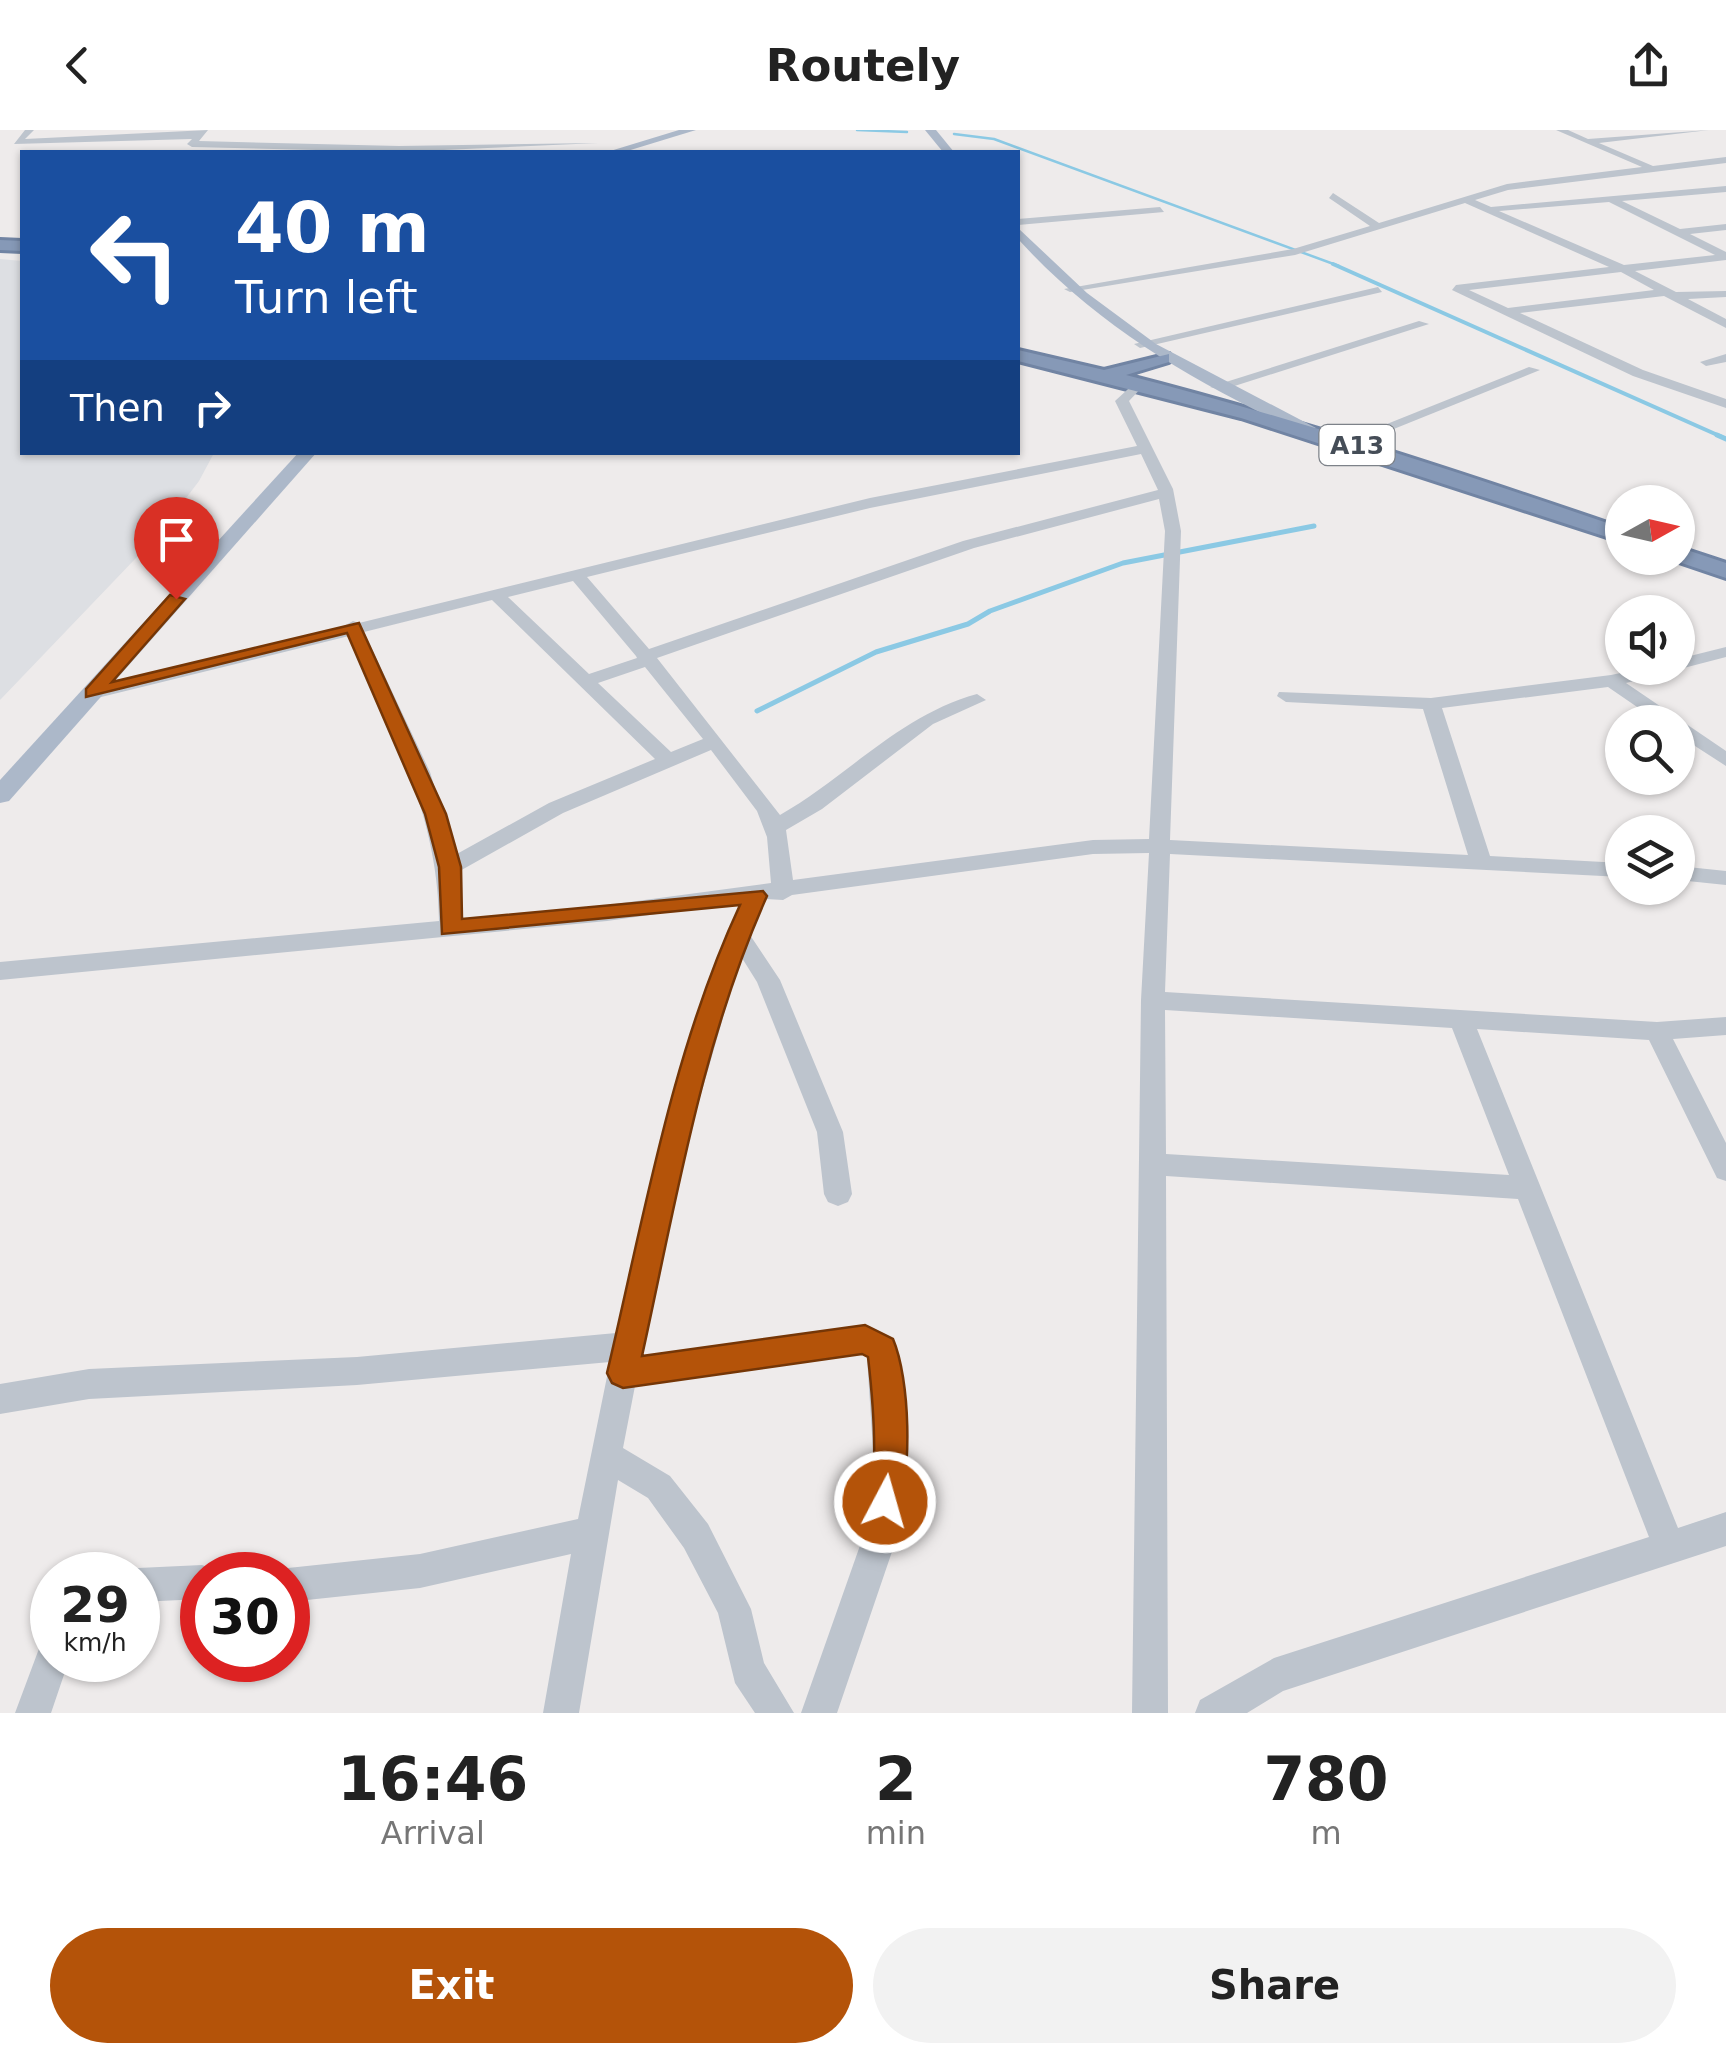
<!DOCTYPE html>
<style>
body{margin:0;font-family:"DejaVu Sans",sans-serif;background:#f2f2f2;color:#222;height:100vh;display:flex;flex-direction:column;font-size:38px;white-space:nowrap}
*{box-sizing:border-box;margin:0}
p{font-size:32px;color:#767676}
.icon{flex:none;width:55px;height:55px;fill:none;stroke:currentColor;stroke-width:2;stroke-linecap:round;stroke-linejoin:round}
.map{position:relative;height:1583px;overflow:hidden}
.sheet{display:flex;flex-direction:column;background:#fff;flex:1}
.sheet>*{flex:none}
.guide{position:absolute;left:20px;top:20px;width:1000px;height:305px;border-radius:0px;box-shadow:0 2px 8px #0004;background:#1a4fa0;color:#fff;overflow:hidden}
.needle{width:65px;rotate:82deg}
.buttons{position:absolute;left:1605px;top:355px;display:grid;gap:20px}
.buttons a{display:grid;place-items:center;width:90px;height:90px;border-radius:50%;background:#fff;box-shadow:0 2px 8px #0004;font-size:50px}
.speed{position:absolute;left:30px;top:1422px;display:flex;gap:20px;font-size:50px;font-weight:700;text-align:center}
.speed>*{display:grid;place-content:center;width:130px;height:130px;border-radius:50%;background:#fff;box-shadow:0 2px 8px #0004;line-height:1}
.speed small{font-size:25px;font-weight:400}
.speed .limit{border:15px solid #d22;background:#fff;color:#111}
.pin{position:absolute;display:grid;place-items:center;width:85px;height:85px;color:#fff;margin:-102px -42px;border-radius:50% 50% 50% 0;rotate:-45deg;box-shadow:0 0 10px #0007}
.pin .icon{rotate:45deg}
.me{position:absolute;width:110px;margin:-55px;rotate:6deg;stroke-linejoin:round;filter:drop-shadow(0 0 8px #0008)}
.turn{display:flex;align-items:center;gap:35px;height:210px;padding:0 50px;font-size:45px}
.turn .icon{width:130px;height:130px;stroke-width:2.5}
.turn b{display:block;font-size:70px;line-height:85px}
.then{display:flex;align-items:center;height:95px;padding:0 50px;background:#0003;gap:20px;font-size:38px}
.eta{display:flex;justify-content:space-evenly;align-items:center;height:170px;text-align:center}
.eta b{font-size:60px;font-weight:700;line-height:70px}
.primary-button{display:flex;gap:20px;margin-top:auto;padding:20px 50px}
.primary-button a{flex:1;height:115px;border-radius:60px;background:#b45309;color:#fff;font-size:40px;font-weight:700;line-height:115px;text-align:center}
.primary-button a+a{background:#f2f2f2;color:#222}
header{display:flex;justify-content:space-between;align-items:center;height:130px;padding:0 50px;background:#fff;font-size:45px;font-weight:700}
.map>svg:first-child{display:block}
.airport{fill:#dddfe3}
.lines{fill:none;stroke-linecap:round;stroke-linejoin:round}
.stream-far2{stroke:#8bc9e4;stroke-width:2.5}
.stream-far1{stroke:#8bc9e4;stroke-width:4}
.stream{stroke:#8bc9e4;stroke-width:5}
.highway-casing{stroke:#7184a3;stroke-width:6}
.minor{fill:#bdc4cd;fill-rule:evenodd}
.major{fill:#acb8c9;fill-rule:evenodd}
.highway{fill:#8699b7;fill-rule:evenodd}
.route{fill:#b45309;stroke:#753606;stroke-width:2.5}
.labels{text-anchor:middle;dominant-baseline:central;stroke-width:9;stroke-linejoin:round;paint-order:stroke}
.shield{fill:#fff;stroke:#7d8289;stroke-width:2.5}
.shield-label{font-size:25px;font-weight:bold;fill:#454d57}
</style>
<header><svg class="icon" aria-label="back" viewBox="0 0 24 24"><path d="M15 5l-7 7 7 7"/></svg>Routely<svg class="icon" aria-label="share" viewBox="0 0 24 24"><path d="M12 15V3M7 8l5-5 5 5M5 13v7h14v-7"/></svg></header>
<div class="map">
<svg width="1726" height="1583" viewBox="0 0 1726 1583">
<rect width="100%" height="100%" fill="#eeebeb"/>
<!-- airport -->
<polygon class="airport" points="0,129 22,131 22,322 214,323 199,351 158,405 0,570"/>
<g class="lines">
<!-- stream-far2 -->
<g class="stream-far2">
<polyline points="857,0 907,2"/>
<polyline points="954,4 994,9 1339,136"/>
</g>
<!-- stream-far1 -->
<polyline class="stream-far1" points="1333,134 1722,307"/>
<!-- stream -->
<g class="stream">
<polyline points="1717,305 1726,309"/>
<polyline points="757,581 876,522 968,494 990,481 1123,433 1314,396"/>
</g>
<!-- highway casing -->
<g class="highway-casing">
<g id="highway">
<polygon points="0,110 22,111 22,121 0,120"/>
<path d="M 1018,220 L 1104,240 L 1169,224 L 1169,232 L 1126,245 C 1294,288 1458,342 1622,398 L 1622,412 L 1241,288 L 1018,231 Z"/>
<polygon points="1678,417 1726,433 1726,448 1670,429 1678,428"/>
</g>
</g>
<!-- minor -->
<g class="minor">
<polygon points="25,0 34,0 25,9 208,0 199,11 399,16 598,13 399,22 192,17 187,14 192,9 14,14"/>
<path d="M 1556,0 L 1568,0 L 1588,9 L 1709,0 L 1599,13 L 1653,36 L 1726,27 L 1726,33 L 1508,60 L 1475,70 L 1491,77 L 1726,56 L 1726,62 L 1622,71 L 1680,99 L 1726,94 L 1726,100 L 1690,104 L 1726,122 L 1726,130 L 1635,141 L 1676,162 L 1726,161 L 1726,167 L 1688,169 L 1726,189 L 1726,198 L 1664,166 L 1520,183 L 1643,240 L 1726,269 L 1726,278 L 1633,246 L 1452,160 L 1456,155 L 1609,137 L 1465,73 L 1295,125 L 1070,162 L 1064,159 L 1293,119 L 1370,96 L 1329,68 L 1333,63 L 1379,93 L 1507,54 L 1642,37 ZM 1609,72 L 1715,125 L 1624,135 L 1499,81 ZM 1621,142 L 1654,160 L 1508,178 L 1469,160 Z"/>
<polygon points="1160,77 1164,82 1018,95 1018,89"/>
<polygon points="1378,157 1382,162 1140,218 1134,214"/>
<polygon points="1419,191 1429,194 1222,260 1210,257"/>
<polygon points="1726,224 1726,232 1706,236 1700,232"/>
<polygon points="1529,237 1540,240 1354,315 1342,312"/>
<path d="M 1139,249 L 1146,253 L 1129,271 L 1173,359 L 1181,401 L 1170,710 L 1468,725 L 1423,579 L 1286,572 L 1277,566 L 1279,562 L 1431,568 L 1611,545 L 1644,538 L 1678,538 L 1678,529 L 1726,517 L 1726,527 L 1626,553 L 1726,621 L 1726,636 L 1678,605 L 1678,592 L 1659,592 L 1608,557 L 1442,578 L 1490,726 L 1622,733 L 1622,747 L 1170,724 L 1165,862 L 1657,892 L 1726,887 L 1726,905 L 1673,909 L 1726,1013 L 1726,1051 L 1717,1048 L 1649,910 L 1477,899 L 1678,1398 L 1726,1382 L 1726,1416 L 1283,1561 L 1247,1583 L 1195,1583 L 1200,1570 L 1274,1528 L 1649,1407 L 1518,1069 L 1166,1046 L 1168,1583 L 1132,1583 L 1141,870 L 1149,723 L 1093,724 L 792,765 L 783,770 L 766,769 L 750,805 L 780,850 L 843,1002 L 852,1064 L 848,1072 L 838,1076 L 828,1072 L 824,1064 L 817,1002 L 757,852 L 742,828 L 737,839 L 693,992 L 641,1226 L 865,1195 L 893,1210 L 897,1220 L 906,1335 L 897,1407 L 837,1583 L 801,1583 L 863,1407 L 874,1335 L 867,1227 L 861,1223 L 635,1256 L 623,1318 L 670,1346 L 708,1394 L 751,1479 L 764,1533 L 794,1583 L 755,1583 L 735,1553 L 718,1483 L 684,1418 L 648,1368 L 618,1350 L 579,1583 L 543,1583 L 571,1424 L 420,1458 L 288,1472 L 288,1445 L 275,1445 L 288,1438 L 420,1424 L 578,1389 L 610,1232 L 357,1255 L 89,1269 L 0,1284 L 0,1254 L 89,1239 L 357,1227 L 616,1203 C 648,1058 681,908 742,772 L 607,791 L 0,850 L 0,832 L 439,791 C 438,687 392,598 349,506 L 93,569 L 84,563 L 86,559 L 344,496 L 353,491 L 359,493 L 870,368 L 1137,316 L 1115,271 ZM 1141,324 L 1158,360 L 963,411 L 649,519 L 587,447 L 870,378 ZM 1159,369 L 1165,401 L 1149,709 L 1093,710 L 793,750 L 786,700 L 822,679 L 933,594 L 986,570 L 977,564 C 900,585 847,647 780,685 L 657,528 L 974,418 ZM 573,451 L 636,526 L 637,528 L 589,544 L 508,467 ZM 492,470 L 655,629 L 549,673 L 455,725 L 430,642 L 364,502 ZM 645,537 L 703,609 L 671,622 L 598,553 ZM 711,620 L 757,681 L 767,707 L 771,753 L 607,775 L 461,789 L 458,742 L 563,683 ZM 1165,880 L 1452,898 L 1509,1045 L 1166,1024 Z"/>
<polygon points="1678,736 1726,741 1726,755 1678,750"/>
<polygon points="202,1435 214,1440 216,1445 202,1445 202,1469 138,1472 138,1445 125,1445 138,1438"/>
<polygon points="52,1510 52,1530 69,1530 51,1583 15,1583 40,1516"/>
</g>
<!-- major -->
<g class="major">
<polygon points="679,0 696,0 624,22 607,22"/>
<polygon points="925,0 936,0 954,22 943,22"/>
<path d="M 1018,98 L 1087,163 L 1156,214 L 1316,298 L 1301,302 C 1194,252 1098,197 1018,109 Z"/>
<polygon points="299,322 317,322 9,671 0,673 0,650"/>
</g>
<!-- highway -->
<use href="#highway" class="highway"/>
</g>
<!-- route -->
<path class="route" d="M 170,465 L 185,469 L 112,552 L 359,493 L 446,684 L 461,737 L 462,789 L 763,761 L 767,766 C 702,911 676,1072 642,1226 L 865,1195 L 893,1209 C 910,1249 913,1343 896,1383 L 885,1388 L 873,1383 C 866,1365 874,1348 874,1329 C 875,1295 872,1262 868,1227 L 862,1224 L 623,1258 L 612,1253 L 607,1243 C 644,1087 672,921 740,775 L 442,804 L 439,737 L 425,684 L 347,503 L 86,567 L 86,559 Z"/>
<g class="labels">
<!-- shield labels -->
<rect class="shield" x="1319.5" y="295" width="75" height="40" rx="8"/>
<g class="shield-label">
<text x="1357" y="315">A13</text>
</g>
</g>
</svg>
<div class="buttons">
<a><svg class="needle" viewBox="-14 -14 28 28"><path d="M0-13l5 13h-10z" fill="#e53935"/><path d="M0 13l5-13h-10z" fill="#767676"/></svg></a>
<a><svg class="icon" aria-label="sound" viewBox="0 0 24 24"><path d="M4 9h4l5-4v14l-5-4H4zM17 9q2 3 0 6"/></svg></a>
<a><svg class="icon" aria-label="search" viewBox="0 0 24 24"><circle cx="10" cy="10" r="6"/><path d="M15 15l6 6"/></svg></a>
<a><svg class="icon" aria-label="layers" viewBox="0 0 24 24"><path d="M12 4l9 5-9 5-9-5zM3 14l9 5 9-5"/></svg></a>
</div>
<div class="speed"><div>29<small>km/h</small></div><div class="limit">30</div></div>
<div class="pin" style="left:176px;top:469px;background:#d93025"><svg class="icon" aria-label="arrive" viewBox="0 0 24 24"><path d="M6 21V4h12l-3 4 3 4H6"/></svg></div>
<svg class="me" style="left:885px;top:1372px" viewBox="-20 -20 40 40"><circle r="17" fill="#b45309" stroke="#fff" stroke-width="3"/><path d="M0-11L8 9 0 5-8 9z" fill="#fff"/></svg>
<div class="guide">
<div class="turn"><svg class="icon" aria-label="left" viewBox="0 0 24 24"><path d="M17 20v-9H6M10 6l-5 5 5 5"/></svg><div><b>40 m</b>Turn left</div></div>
<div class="then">Then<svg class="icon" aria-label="right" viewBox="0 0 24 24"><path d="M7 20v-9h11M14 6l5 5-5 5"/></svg></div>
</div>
</div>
<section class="sheet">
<div class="eta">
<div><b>16:46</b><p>Arrival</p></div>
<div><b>2</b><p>min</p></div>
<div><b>780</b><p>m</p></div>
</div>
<div class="primary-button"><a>Exit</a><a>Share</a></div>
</section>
